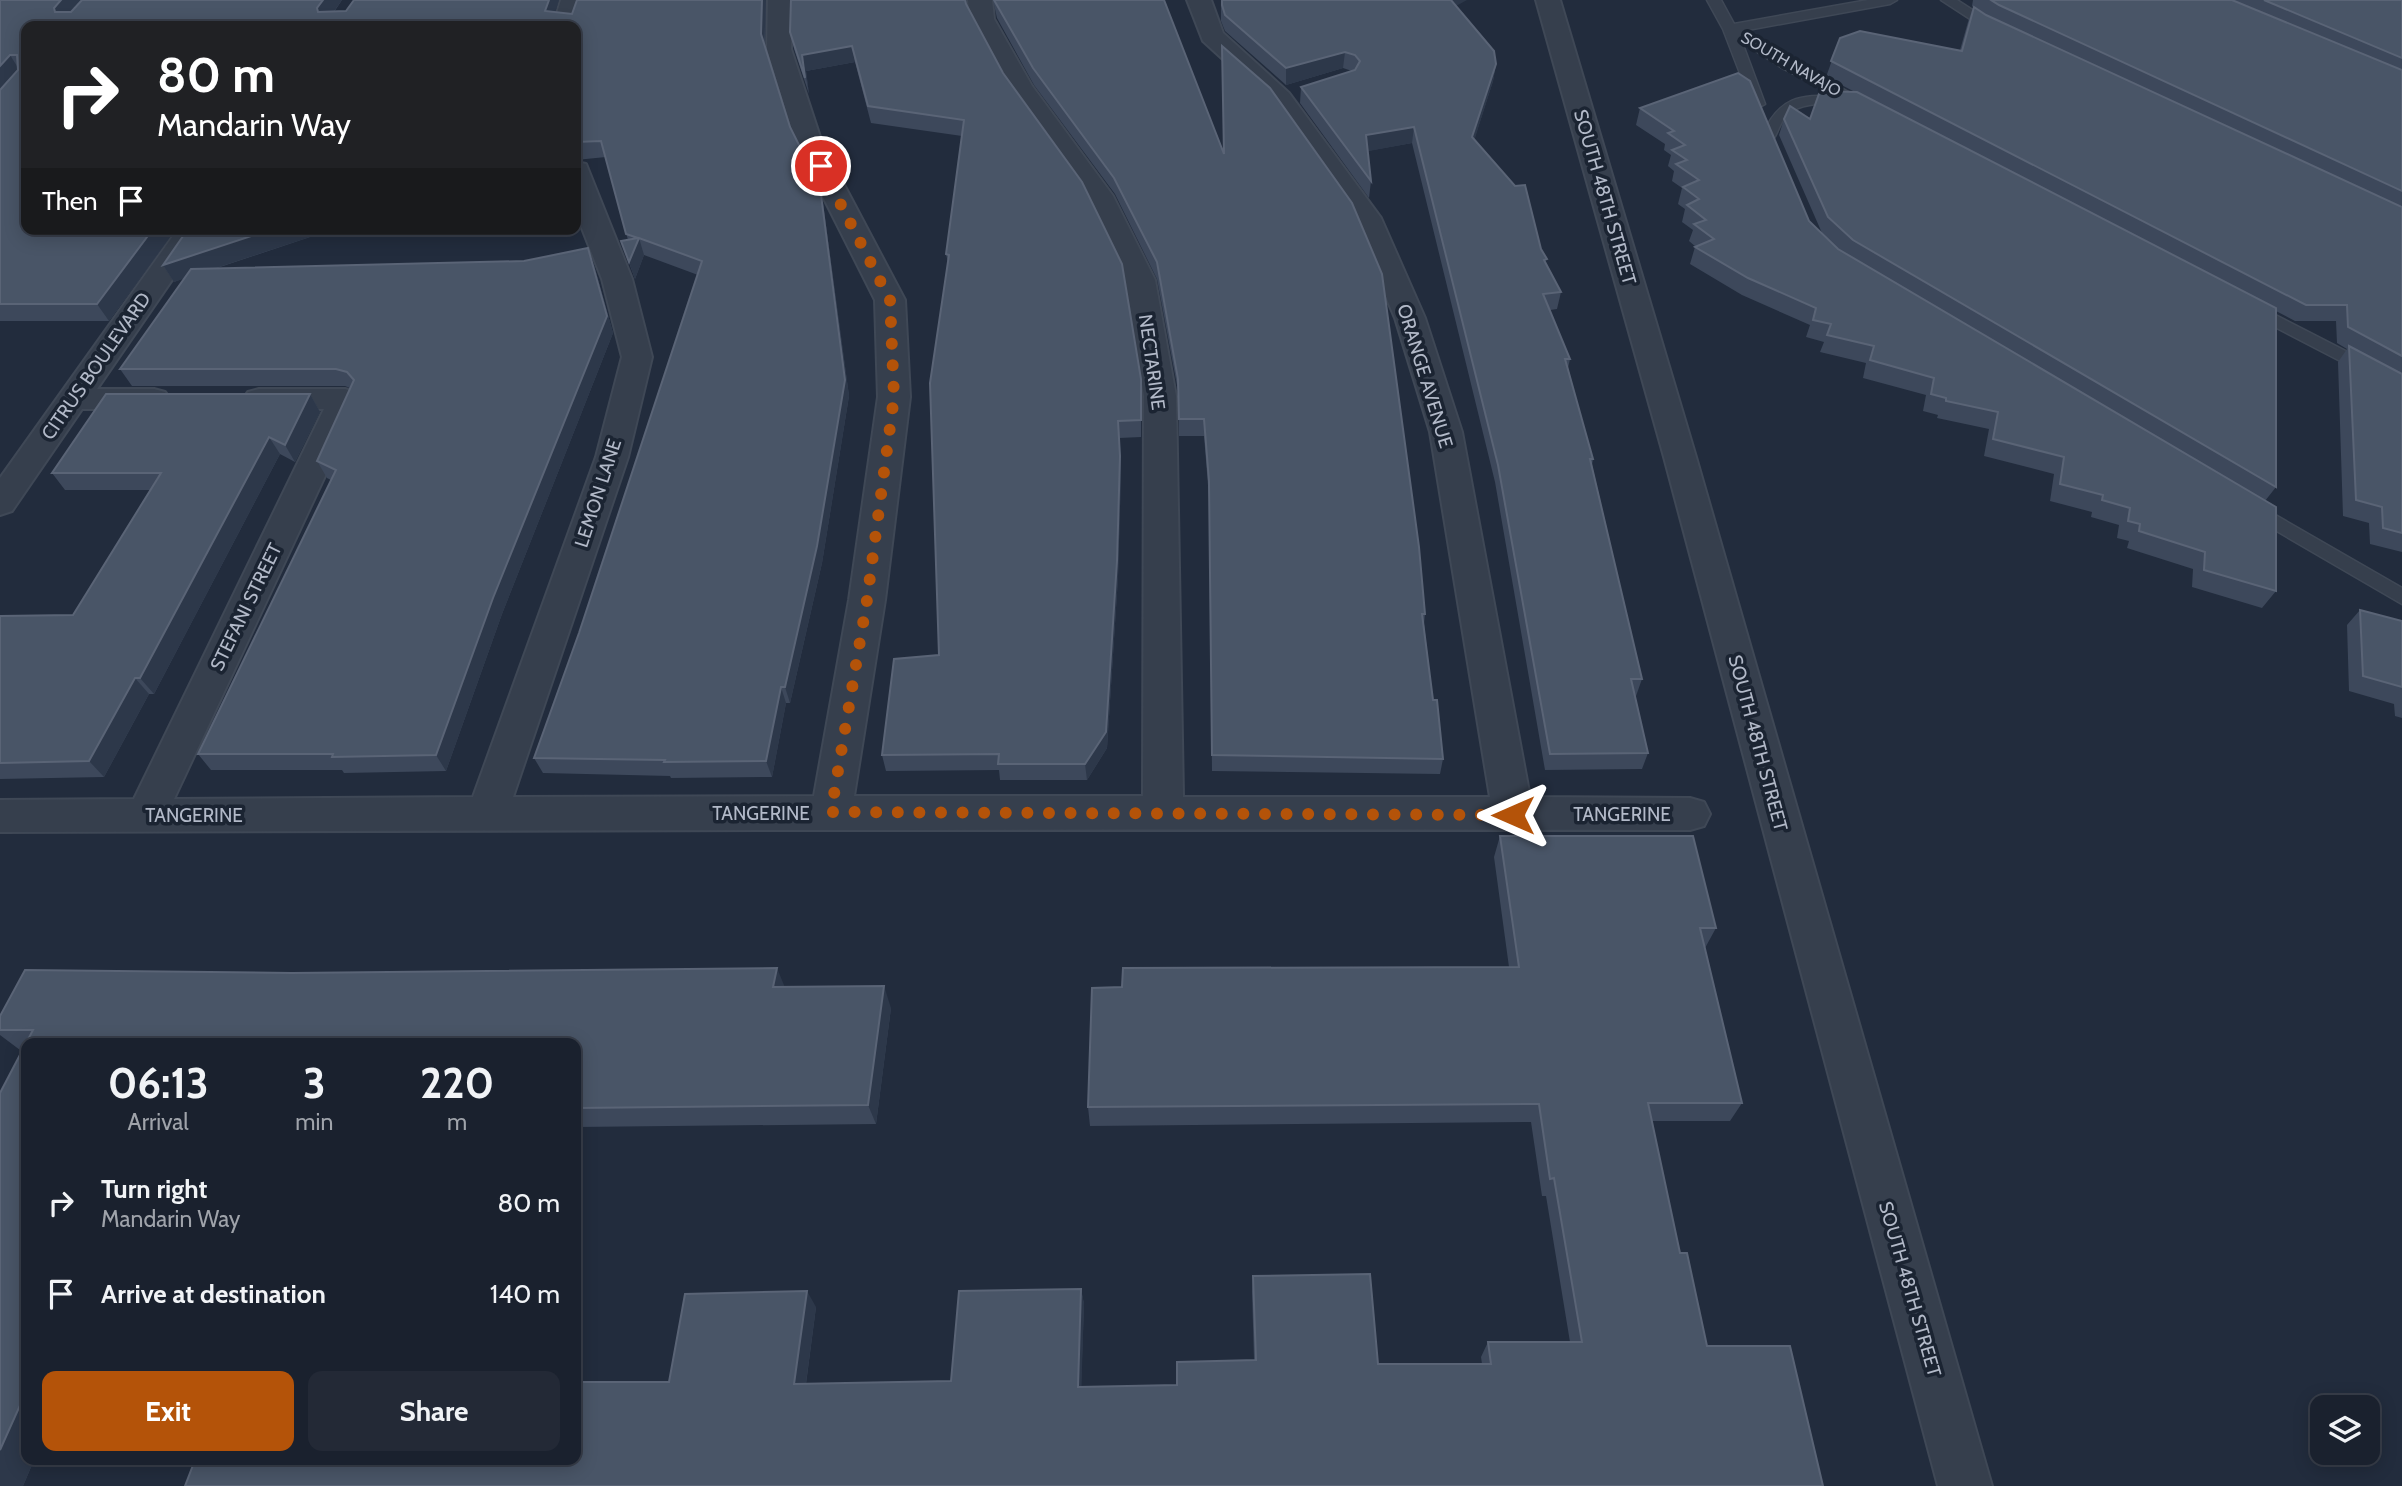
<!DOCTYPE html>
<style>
body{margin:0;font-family:Cabin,sans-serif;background:#232936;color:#f1f3f6;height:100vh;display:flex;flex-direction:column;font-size:26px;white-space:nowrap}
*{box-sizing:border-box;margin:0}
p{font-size:23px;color:#9fa3aa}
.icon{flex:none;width:38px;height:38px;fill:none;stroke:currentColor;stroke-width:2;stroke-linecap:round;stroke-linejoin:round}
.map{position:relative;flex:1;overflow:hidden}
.drawer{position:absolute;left:21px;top:1038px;width:560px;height:427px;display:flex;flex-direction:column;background:#1a212e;border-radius:14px;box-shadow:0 4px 18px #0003,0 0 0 2px #383e4a}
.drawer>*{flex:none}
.hud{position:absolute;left:21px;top:21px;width:560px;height:214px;border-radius:14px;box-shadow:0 4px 18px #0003,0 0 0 2px #383e4a;background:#202124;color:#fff;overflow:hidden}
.buttons{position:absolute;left:2310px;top:1395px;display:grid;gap:14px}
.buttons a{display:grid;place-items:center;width:70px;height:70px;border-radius:14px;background:#1a212e;box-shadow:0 4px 18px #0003,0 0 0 2px #383e4a;font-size:35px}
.pin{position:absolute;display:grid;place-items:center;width:60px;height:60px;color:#fff;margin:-30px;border:4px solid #fff;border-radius:50%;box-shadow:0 2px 7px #0007}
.me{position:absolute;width:77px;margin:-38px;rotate:270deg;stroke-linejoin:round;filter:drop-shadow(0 0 5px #0008)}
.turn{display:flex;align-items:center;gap:24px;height:147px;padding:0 21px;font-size:32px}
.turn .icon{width:91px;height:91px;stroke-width:2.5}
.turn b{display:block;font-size:49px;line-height:60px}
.then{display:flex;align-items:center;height:66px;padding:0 21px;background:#0003;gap:14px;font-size:26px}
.eta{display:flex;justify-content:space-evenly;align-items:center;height:119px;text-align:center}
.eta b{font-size:42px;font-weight:700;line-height:49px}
.action{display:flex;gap:14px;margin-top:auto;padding:14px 21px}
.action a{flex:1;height:80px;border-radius:14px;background:#b45309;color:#fff;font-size:28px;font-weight:700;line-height:80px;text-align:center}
.action a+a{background:#232936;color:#f1f3f6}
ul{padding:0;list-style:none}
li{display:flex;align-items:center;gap:21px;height:91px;padding:0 21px}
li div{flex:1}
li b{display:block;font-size:26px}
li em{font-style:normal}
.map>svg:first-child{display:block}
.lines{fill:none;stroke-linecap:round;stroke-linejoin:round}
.service-casing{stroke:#3f4856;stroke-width:3}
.minor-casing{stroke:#3f4856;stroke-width:4}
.service{fill:#363f4d;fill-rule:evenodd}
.minor{fill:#363f4d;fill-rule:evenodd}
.wall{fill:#3d485b}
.shaded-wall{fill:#2d384a}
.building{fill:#495567;stroke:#5a6476;stroke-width:2}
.route{stroke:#b45309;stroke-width:12;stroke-dasharray:0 21.6}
.labels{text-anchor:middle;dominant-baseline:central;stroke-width:7;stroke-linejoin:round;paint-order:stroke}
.far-street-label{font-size:16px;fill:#b2b9c8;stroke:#1b2432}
.street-label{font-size:19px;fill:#b2b9c8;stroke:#1b2432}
</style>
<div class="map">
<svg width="2402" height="1486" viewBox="0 0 2402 1486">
<rect width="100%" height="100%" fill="#222c3d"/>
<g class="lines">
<!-- service casing -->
<g class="service-casing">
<g id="service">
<path d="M 1707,0 L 1721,0 L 1734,24 L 1868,0 L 1897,0 L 1890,4 L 1742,31 L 1794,63 L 1871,104 L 1864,108 C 1846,103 1805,99 1788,114 C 1781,120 1779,130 1774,138 L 1764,138 L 1762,135 C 1780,97 1798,95 1838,96 L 1784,69 L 1742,42 L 1765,104 L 1758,108 L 1753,107 L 1723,29 Z"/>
<polygon points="1941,0 1957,0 2002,29 1995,33 1990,32"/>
<polygon points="2252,303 2402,380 2402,393 2246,312 2244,308"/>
<polygon points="2251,501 2402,588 2402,604 2244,512 2242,507 2244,502"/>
</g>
</g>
<!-- minor casing -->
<g class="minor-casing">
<g id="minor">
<polygon points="561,0 585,0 576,28 553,26"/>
<path d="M 768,0 L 792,0 L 791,49 L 822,143 L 905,300 L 910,397 L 885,600 L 854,796 L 1143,796 L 1144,396 L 1125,280 L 1085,197 L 1007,88 L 970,19 L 968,0 L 992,0 L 994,19 L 1032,86 L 1113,196 L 1155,280 L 1176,396 L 1183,797 L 1490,797 L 1430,432 L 1395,318 L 1353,219 L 1271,103 L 1203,41 L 1187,0 L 1211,0 L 1223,33 L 1289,93 L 1381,218 L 1425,318 L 1462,432 L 1530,797 L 1690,798 L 1704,802 L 1710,814 L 1704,826 L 1690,830 C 1127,829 563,830 0,832 L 0,800 L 134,799 L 324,409 L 259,409 L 248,406 L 243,399 L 248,392 L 259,389 L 345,389 L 356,392 L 361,399 L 174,799 L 473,797 L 596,457 L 622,357 L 602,279 L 576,213 L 576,162 L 586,164 L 632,279 L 652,357 L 628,457 L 513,797 L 814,796 L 849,600 L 878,397 L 875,300 L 796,143 L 767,49 Z"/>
<polygon points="1536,0 1560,0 1696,457 1992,1486 1938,1486 1664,457"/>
<polygon points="178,229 207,229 97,389 154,389 165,392 170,399 165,406 154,409 82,409 12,511 0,515 0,478"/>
</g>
</g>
<!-- service -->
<use href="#service" class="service"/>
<!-- minor -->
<use href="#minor" class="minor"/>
</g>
<!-- wall -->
<g class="wall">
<polygon points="0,0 342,0 334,12 346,11 354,0 559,0 555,12 572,14 577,0 766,0 765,46 790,127 820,187 823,203 849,396 822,563 790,703 786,703 772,777 671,778 670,776 543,773 534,758 579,633 698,275 644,255 635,279 621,241 628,240 606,157 576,160 576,26 26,26 176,229 109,321 0,321"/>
<polygon points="966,0 967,6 1141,396 1141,437 1119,438 1121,473 1118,577 1107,748 1087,780 1000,780 999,770 886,771 882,755 939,655 948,263 946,254 962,136 871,123 855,62 806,71 809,94 794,49 790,32"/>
<polygon points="993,0 1164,0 1224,153 1425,614 1424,624 1433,700 1443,759 1440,774 1212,771 1209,498 1204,436 1179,436 1179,396 1157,279 1115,194 1034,85 997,18"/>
<polygon points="1221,0 1456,6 1496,64 1493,81 1474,140 1541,249 1546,265 1561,292 1557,309 1550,310 1570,359 1568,368 1593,459 1592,465 1642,679 1636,696 1635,696 1648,753 1642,769 1545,770 1495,482 1412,143 1367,151 1371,181 1369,198 1300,103 1301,87 1352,71 1343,68 1286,85 1225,31 1221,21"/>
<polygon points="1973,0 2402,0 2402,552 2370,544 2369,523 2343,516 2338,362 2347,349 2337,343 2336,321 2295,321 2276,311 2276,487 2265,501 2276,591 2262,608 2192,587 2193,569 2127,548 2129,541 2117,538 2119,525 2091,517 2092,512 2050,501 2054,474 1984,456 1989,429 1937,418 1938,415 1923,411 1926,395 1863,378 1866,363 1820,352 1824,342 1806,337 1810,325 1742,295 1690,264 1695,247 1696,247 1689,241 1693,230 1682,222 1685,209 1678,204 1682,188 1672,181 1674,171 1668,166 1671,155 1664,150 1665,144 1636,125 1640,108 1809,221 1841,251 1822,233 1779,135 1784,119 1810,119 1855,92 1826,77 1840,38 1960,50 1968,22 1973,7 1972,6"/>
<polygon points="188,229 334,229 214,269 594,265 613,333 502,614 446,771 344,773 342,770 211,770 198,754 331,480 327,478 317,461 350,388 345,386 132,386 120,369 184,278 174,282 163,265"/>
<polygon points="310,394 320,412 295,462 280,454 154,694 149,694 104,777 0,779 0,616 73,615 150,490 65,490 52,473"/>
<polygon points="2360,610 2402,621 2402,718 2395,716 2394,704 2349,691 2347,625"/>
<polygon points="1500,836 1716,928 1705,948 1742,1103 1730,1121 1652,1121 1680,1253 1707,1346 1823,1486 669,1382 816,1307 806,1384 951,1381 1081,1289 1084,1304 1081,1387 1177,1385 1254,1360 1252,1292 1253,1276 1378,1364 1482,1364 1481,1357 1488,1342 1570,1342 1546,1196 1542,1196 1531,1122 1090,1126 1088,1107 1122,987 1509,967 1494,857"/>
<polygon points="785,987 891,1008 876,1124 576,1127 576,1043 26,1043 34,1460 23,1486 0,1486 22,1050 20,1050 0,1035 0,1016"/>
</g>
<!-- shaded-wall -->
<g class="shaded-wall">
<polygon points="61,0 85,0 64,24 55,12 54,8"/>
<polygon points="323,0 342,0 325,24 318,12 317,8"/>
<polygon points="549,0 559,0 551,26 545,11"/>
<polygon points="762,0 766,0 764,50 761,34"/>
<polygon points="1447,0 1467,0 1445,12"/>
<polygon points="852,46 855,62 806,71 809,94 802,55"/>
<polygon points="1345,52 1343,68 1286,85 1286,68"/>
<polygon points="10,55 20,71 0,93 0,66"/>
<polygon points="1496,64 1493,81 1470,154 1472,137"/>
<polygon points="1414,127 1412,143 1364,152 1366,135"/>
<polygon points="820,187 823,203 849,396 822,563 790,703 785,687"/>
<polygon points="153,229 176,229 109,321 97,304"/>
<polygon points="273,229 334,229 174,282 163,265"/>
<polygon points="639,238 644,255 635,279 629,262"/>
<polygon points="588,248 594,265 613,333 502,614 446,771 436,755"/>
<polygon points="310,394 320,412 295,462 285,445"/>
<polygon points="269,437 280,454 154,694 140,678"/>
<polygon points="1120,456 1121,473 1118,577 1107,748 1087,780 1085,764"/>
<polygon points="135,678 149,694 104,777 89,761"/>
<polygon points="781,687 786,703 772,777 766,761"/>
<polygon points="777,968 786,990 773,987"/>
<polygon points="884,986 891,1008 876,1124 868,1105"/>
<polygon points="1081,1289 1084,1304 1081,1401 1078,1387"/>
<polygon points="807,1291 816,1307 804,1398 794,1384"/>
<polygon points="26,1392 26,1460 34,1460 23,1486 0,1486 0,1450"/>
</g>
<!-- building -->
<g class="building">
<polygon points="0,0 61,0 54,8 55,12 71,12 82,0 323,0 317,8 318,12 346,11 354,0 549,0 545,11 572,14 577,0 762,0 761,34 790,127 820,187 845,380 817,546 785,687 781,687 766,761 664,762 665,760 534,758 579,633 702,261 639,238 629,262 621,241 638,238 626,234 601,141 576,142 576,26 26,26 26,229 153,229 97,304 0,304 0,90 18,70 17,55 10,55 0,66"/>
<polygon points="791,0 965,0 966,4 1003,73 1082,182 1122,264 1141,379 1141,420 1118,421 1120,456 1117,561 1106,732 1085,764 998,764 999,754 882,755 894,659 939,655 930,383 949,255 946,254 964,120 868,106 852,46 802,55 805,78 790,32"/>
<polygon points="994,0 1164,0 1224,154 1222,46 1270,88 1352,203 1382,274 1419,547 1425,614 1422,614 1433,700 1437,700 1443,759 1212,755 1209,481 1204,419 1179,419 1178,379 1157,262 1114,178 1033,68"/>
<polygon points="1222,0 1451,0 1494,51 1496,64 1472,137 1515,186 1525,185 1541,249 1547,259 1544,260 1561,292 1543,294 1570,359 1565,359 1593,459 1590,459 1642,679 1631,679 1648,753 1550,754 1498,465 1414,127 1366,135 1371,181 1301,87 1355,70 1360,61 1355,55 1345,52 1286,68 1225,15 1222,5"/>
<polygon points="1991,0 2232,0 2402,70 2402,191 1999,5"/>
<polygon points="2264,0 2402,0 2402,58"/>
<polygon points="1974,7 1986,15 2402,207 2402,356 2348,327 2347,305 2306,305 1831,61 1840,38 1860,31 1962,51"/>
<polygon points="1738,73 1750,81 1809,221 1838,249 2276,507 2276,591 2204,570 2205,552 2139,531 2140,524 2128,521 2130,508 2102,500 2103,495 2060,484 2064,457 1993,439 1998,412 1946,401 1946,398 1931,394 1934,378 1870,360 1874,346 1827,335 1831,324 1813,320 1816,308 1748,278 1695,247 1714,239 1694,224 1706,220 1687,205 1699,199 1683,187 1699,180 1676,164 1687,160 1672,150 1685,145 1668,133 1674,131 1640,108"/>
<polygon points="1820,91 1857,92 2276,308 2276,487 1853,240 1828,217 1784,119 1790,106 1810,119"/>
<polygon points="188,229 273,229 163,265"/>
<polygon points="588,248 607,316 493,598 436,755 332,757 333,754 198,754 336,470 317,461 354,380 347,372 336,369 120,369 191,269 524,261"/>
<polygon points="2349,346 2402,374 2402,533 2383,528 2382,507 2356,500"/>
<polygon points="106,394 310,394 285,445 269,437 140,678 135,678 89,761 0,763 0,616 73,615 161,473 52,473"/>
<polygon points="2360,610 2402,621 2402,687 2363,676"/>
<polygon points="1500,836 1693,836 1716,928 1700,928 1742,1103 1648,1103 1680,1253 1687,1253 1707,1346 1790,1346 1823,1486 185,1486 195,1460 576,1460 576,1382 669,1382 685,1294 807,1291 794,1384 951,1381 959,1291 1081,1289 1078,1387 1177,1385 1177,1362 1256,1360 1253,1276 1370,1274 1378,1364 1491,1364 1488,1342 1582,1342 1554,1178 1550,1179 1539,1104 1088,1107 1092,988 1122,987 1123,968 1519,967"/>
<polygon points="777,968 773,987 884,986 868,1105 576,1108 576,1043 26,1043 26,1392 0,1450 0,1093 33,1030 0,1030 0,1016 25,970 292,973"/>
</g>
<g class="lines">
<!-- route -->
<polyline class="route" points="821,166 890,300 894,397 867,600 831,812 1513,815"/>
</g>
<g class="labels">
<!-- far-street labels -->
<g class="far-street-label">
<text transform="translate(1791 64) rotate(30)">SOUTH NAVAJO</text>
</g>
<!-- street labels -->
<g class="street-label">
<text transform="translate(1605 197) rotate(74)">SOUTH 48TH STREET</text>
<text transform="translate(1152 362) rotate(82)">NECTARINE</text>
<text transform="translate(96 366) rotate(-55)">CITRUS BOULEVARD</text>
<text transform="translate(1425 376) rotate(73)">ORANGE AVENUE</text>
<text transform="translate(598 493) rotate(-72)">LEMON LANE</text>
<text transform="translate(246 607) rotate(-64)">STEFANI STREET</text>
<text transform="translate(1758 743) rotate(75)">SOUTH 48TH STREET</text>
<text x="761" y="813">TANGERINE</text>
<text x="1622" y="814">TANGERINE</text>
<text x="194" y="815">TANGERINE</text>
<text transform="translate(1910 1289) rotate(74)">SOUTH 48TH STREET</text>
</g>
</g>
</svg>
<div class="buttons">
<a><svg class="icon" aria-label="layers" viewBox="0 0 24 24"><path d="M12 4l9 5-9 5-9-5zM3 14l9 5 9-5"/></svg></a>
</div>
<div class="pin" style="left:821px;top:166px;background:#d93025"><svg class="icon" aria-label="arrive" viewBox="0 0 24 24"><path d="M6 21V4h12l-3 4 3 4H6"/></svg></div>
<svg class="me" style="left:1513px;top:815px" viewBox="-20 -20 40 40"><path d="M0-17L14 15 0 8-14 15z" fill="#b45309" stroke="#fff" stroke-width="4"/></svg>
<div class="hud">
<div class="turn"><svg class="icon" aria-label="right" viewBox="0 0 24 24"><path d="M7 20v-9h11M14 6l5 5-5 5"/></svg><div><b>80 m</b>Mandarin Way</div></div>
<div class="then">Then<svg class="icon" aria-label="arrive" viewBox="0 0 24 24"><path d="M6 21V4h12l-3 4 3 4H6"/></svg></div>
</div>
<section class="drawer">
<div class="eta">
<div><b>06:13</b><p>Arrival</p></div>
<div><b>3</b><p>min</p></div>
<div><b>220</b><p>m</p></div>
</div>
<ul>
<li><svg class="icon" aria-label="right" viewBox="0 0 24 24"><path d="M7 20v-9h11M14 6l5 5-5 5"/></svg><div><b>Turn right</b><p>Mandarin Way</p></div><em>80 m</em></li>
<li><svg class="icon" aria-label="arrive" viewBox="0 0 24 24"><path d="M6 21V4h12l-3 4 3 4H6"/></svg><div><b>Arrive at destination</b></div><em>140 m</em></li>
</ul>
<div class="action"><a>Exit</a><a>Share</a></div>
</section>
</div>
